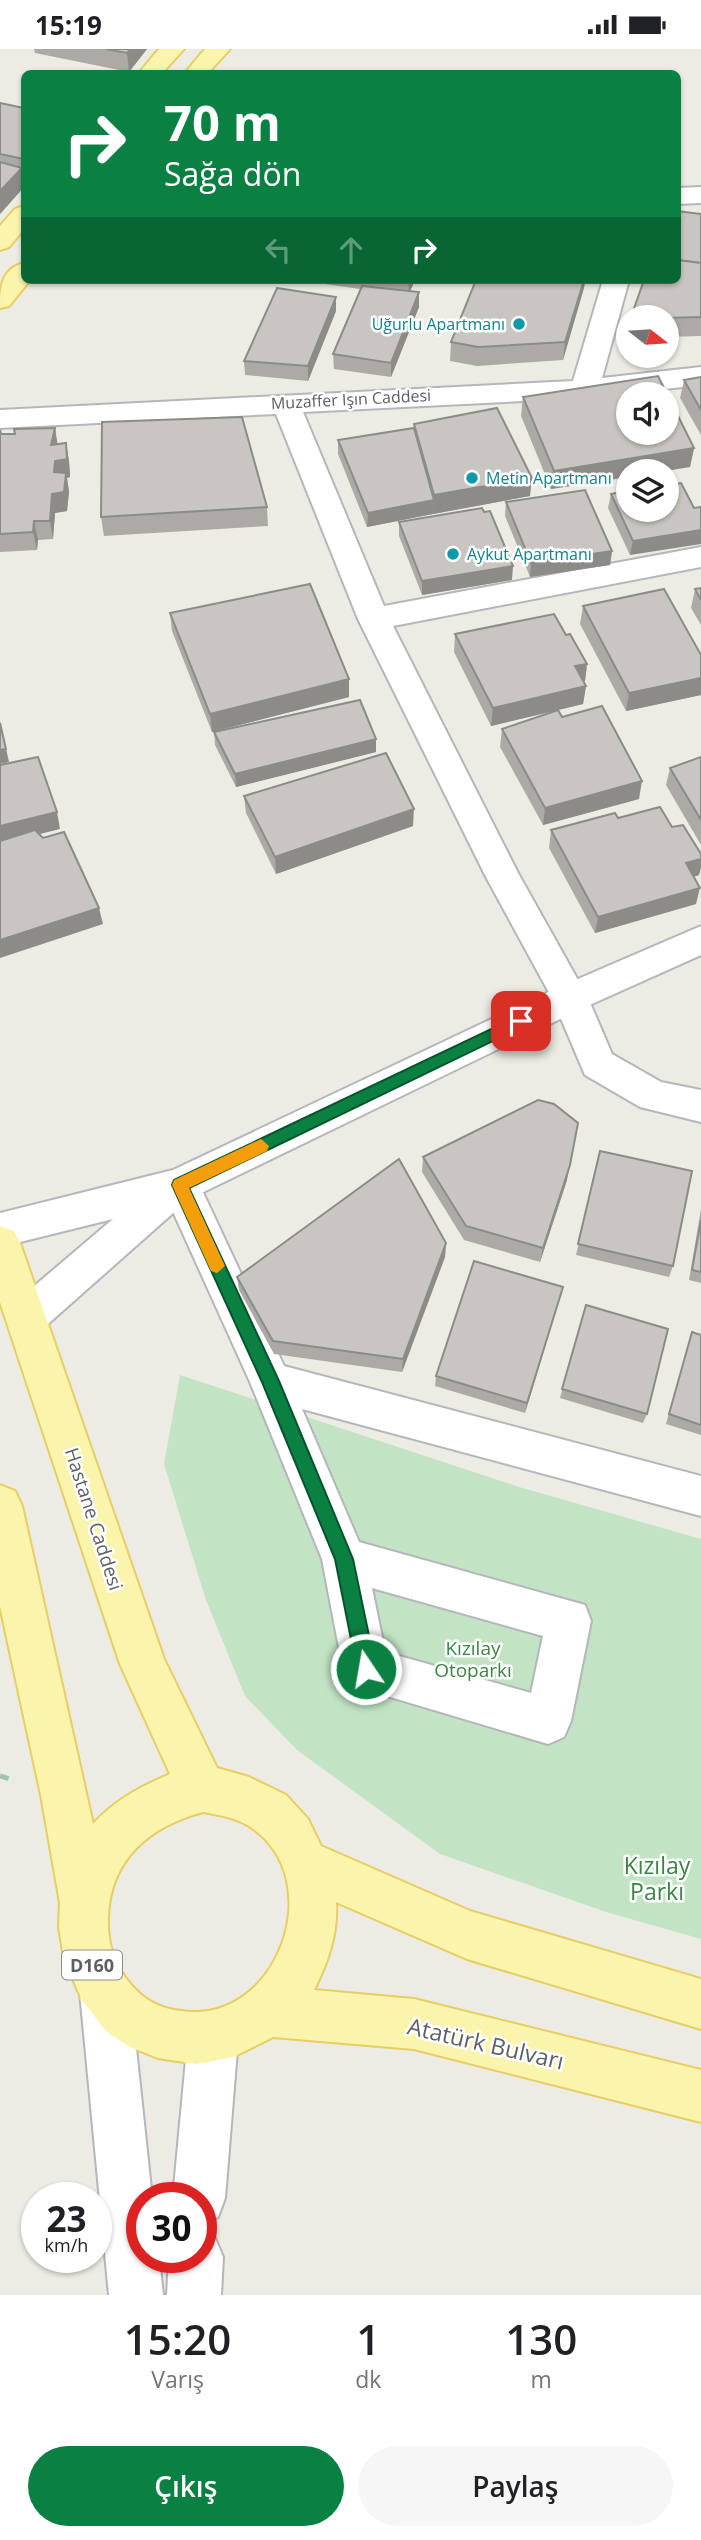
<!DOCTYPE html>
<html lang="tr">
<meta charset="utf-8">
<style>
body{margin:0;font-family:"Open Sans",sans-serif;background:#f6f6f6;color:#202124;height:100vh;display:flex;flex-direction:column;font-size:26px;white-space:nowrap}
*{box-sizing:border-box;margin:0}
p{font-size:23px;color:#757577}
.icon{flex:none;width:38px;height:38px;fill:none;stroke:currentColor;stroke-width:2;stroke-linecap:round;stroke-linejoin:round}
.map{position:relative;height:2246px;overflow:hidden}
.drawer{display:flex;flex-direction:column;background:#fff;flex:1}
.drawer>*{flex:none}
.banner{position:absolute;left:21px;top:21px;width:660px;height:214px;border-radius:10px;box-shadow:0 2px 5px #0004;background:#0b8043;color:#fff;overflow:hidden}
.needle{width:46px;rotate:107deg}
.fabs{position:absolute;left:616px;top:256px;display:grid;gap:14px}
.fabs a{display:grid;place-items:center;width:63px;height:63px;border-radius:50%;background:#fff;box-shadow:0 2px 5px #0004;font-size:35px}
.speed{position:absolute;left:21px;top:2133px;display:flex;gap:14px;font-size:35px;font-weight:700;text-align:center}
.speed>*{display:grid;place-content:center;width:91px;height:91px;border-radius:50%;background:#fff;box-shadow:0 2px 5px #0004;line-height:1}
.speed small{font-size:18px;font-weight:400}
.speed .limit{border:10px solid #d22;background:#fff;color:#111}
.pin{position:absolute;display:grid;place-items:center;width:60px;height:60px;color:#fff;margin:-30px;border-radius:14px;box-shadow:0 4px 10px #0006}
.me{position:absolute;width:77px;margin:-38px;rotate:348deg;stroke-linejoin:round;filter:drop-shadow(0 0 5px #0008)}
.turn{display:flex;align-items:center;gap:24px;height:147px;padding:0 28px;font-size:32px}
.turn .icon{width:91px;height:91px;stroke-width:2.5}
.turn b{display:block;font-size:49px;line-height:60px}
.lanes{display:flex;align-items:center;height:66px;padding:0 28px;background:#0003;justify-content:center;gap:35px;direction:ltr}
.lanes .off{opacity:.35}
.eta{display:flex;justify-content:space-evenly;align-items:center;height:119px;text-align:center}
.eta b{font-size:42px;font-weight:600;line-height:49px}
.button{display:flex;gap:14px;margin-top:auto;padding:14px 28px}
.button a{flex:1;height:80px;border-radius:42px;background:#0b8043;color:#fff;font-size:28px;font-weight:600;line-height:80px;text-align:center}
.button a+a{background:#f6f6f6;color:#202124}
.status{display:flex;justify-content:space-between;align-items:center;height:49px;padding:0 35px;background:#fff;direction:ltr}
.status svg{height:19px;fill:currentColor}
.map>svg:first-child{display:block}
.green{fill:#c2e4c5}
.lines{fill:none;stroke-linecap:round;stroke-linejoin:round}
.street-casing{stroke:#b4b6ba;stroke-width:4}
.secondary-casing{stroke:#b3b6bb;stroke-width:4}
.primary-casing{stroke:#e8ce62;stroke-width:4}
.path{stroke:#9cc4ab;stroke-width:5;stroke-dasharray:9 4.5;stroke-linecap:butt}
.street{fill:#fff;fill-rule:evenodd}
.secondary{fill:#fff;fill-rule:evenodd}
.primary{fill:#faf4ad;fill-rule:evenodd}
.wall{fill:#adaaa6}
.shaded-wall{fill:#8d8b87}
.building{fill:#c9c6c1;stroke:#8d8b87;stroke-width:2}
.route{fill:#0b8043;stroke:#07532c;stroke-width:2}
.slow{fill:#f59e0b}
.culture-dot{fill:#0f9aa8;stroke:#fff;stroke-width:2.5}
.labels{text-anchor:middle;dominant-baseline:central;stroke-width:5;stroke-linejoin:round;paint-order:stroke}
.far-culture-label{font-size:16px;fill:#0d838f;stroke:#fff;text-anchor:start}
.far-street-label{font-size:16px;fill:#5c5f64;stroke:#fff}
.shield{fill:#fff;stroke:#8d8f92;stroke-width:2}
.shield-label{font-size:18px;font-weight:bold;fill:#5c5f64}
.street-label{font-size:19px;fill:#5c5f64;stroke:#fff}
.park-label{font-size:19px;fill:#3b8444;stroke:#fff}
.near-park-label{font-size:23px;fill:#3b8444;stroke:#fff}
.near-street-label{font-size:23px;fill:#5c5f64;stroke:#fff}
</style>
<div class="status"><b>15:19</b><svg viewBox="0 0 49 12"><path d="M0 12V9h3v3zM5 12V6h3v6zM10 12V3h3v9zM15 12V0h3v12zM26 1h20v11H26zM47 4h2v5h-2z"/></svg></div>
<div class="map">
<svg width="701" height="2246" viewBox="0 0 701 2246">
<rect width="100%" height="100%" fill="#edece4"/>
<!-- green -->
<polygon class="green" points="180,1326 516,1437 701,1490 701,1890 606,1863 440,1805 297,1701 245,1647 206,1551 164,1415"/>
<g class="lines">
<!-- street casing -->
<g class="street-casing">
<g id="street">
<polygon points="701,138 701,154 677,155 677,139"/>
<polygon points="603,231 629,231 602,329 701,318 701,336 585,349 303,363 384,557 701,498 701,518 393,577 518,824 588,949 612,1005 661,1033 701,1041 701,1073 640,1058 585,1026 553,951 486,828 358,570 276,365 0,379 0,361 573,332"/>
<path d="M 180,1119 L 194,1124 L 284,1317 L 701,1427 L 701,1467 L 302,1360 L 359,1493 L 585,1556 L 591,1572 L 571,1672 L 564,1688 L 548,1695 L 350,1636 L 343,1620 L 322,1510 L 250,1333 L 161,1136 L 166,1124 ZM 372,1539 L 543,1587 L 531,1644 L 385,1603 Z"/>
</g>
</g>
<!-- secondary casing -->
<g class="secondary-casing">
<g id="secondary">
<polygon points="701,877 701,906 583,959 189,1150 40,1282 26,1287 12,1282 6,1269 12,1256 113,1170 0,1198 0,1164 173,1121 557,939"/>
<polygon points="105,1918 123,1925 130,1943 152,2149 142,2149 142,2208 159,2208 163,2246 109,2246 80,1943 87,1925"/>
<polygon points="213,1964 231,1971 238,1989 225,2149 218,2168 201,2174 201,2149 173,2149 188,1989 195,1971"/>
<polygon points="201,2184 215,2189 223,2208 221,2246 167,2246 169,2208 201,2208"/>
</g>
</g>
<!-- primary casing -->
<g class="primary-casing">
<g id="primary">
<polygon points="159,0 184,0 162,24 139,24"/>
<polygon points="205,0 230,0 208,24 185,24"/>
<polygon points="24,157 24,180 9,198 0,201 0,177 15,160"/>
<path d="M 24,214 L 24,231 L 30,231 L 9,257 L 0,259 C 0,239 1,220 24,214 Z"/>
<path d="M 0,1177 L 14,1182 L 20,1194 L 164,1610 L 217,1719 L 249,1728 L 286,1746 L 308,1770 L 321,1797 L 470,1862 L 701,1930 L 701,1980 L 467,1910 L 336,1853 C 338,1885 328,1913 314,1941 L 414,1950 L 701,2021 L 701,2073 L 414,2000 L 273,1988 L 233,2008 L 197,2015 L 158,2009 L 128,1997 L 106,1982 L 82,1951 L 64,1909 L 59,1878 L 60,1854 L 41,1746 L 0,1557 L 0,1436 L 15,1442 L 22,1457 L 93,1775 C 115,1751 140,1738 170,1725 L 120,1615 L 0,1253 ZM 203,1763 C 218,1766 235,1768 249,1777 C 331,1829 278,1977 181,1962 C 158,1959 143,1951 128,1932 C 113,1914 107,1891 108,1868 C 110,1810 150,1777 203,1763 Z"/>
</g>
</g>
<!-- path -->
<polyline class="path" points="0,1727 13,1731"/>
<!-- street -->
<use href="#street" class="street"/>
<!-- secondary -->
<use href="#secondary" class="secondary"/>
<!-- primary -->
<use href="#primary" class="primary"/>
</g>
<!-- wall -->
<g class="wall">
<polygon points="34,0 147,0 129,23 35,4"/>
<polygon points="0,54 24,59 24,138 0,165"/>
<polygon points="701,165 701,287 667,288 667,268"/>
<polygon points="297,231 415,231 410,242 419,258 391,328 334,320 333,305 360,240"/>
<polygon points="476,231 586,231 563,311 477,317 450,312 451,293"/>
<polygon points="336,248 336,262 308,332 245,326 244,312"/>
<polygon points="701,328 701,386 680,349 684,331"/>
<polygon points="523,348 694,399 690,418 628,422 628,428 551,440 521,367"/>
<polygon points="414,375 530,447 433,465 367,478 338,405 338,391 414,379"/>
<polygon points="55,379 57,395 66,394 69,412 70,428 67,429 69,443 67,462 55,464 53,490 38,491 37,501 0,503 0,381 1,385 15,385"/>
<polygon points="611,445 667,460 630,506 608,459"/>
<polygon points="506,453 612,502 610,516 530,528 505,467"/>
<polygon points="267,458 268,477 104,487 101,468"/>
<polygon points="399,473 512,531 422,546 399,487"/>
<polygon points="701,539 701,576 691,559 695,540"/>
<polygon points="583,557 701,606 701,646 626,662 580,575"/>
<polygon points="170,564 349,648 212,683 172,582"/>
<polygon points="455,585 566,586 587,615 585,632 583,633 586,637 583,655 558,661 562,668 639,750 543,776 500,698 502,680 556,661 491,677 454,603"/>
<polygon points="214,683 376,703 236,738 215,696"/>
<polygon points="701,708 701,796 666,736 670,719"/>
<polygon points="244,747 413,777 276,825 246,764"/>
<polygon points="618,769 699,826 694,828 696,855 595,884 549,799 551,781"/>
<polygon points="600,1102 673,1217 669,1228 576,1206"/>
<polygon points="423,1108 567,1131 540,1213 464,1191 422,1123"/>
<polygon points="701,1160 701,1234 689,1231"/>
<polygon points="446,1194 445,1208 402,1323 274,1305 239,1241 237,1228"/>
<polygon points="560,1248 525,1364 435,1337 436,1327"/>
<polygon points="586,1256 647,1365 643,1374 560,1349"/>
<polygon points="692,1283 701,1286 701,1386 666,1375 689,1293"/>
</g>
<!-- shaded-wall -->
<g class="shaded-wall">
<polygon points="130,0 147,0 129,23 127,4"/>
<polygon points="22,119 24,138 0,165 0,142"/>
<polygon points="410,231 415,231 408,247 409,233"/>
<polygon points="584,231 585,231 584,239 563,311 565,293"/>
<polygon points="419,243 419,258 391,328 391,314"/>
<polygon points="336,248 336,262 308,332 308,317"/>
<polygon points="55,379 58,398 66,394 69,412 70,428 67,429 69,443 67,462 55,464 53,490 50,472 54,423 51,396"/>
<polygon points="694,399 690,418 666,422 628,422 628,428 551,440 554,422"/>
<polygon points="532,429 530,447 433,465 434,446"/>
<polygon points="434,451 433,465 367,478 368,464"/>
<polygon points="34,472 38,491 37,501 33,483"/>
<polygon points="701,481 701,495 630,506 633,492"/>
<polygon points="612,502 610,516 530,528 531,514"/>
<polygon points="513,517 512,531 422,546 422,532"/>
<polygon points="587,615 585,632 572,635 575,617"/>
<polygon points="701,629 701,646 626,662 629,644"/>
<polygon points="349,630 349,648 212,683 210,665"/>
<polygon points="586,637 583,655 491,677 493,659"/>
<polygon points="0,672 9,713 0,715"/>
<polygon points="376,690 376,703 236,738 235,725"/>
<polygon points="642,732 639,750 543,776 545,759"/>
<polygon points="414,760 413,777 276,825 275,808"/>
<polygon points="57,763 60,780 0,795 0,777"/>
<polygon points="701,810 701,819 699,826 682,831 686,814"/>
<polygon points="700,839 696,855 595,884 598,868"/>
<polygon points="99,859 103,875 0,909 0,891"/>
<polygon points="570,1116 567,1131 540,1213 543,1199"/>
<polygon points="446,1194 445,1208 402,1323 403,1310"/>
<polygon points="563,1238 560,1248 525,1364 527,1354"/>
</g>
<!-- building -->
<g class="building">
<polygon points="106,0 130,0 127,4"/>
<polygon points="0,54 24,59 24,110 0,105"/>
<polygon points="0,113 22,119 0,142"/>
<polygon points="677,162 701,165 701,214 677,211"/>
<polygon points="677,211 701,214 701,268 667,269 667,268 631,268 644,231 677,231"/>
<polygon points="476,231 584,231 565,293 478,298 451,293"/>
<polygon points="362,237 419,243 391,314 333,305"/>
<polygon points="277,239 336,248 308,317 244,312"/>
<polygon points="658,327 667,345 628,345 628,383 667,383 667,345 694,399 554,422 523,348"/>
<polygon points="701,328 701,361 684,331"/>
<polygon points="497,359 532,429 434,446 414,375"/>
<polygon points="242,368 267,458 101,468 102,373"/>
<polygon points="55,379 51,396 66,394 67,410 55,412 54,423 66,424 64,443 52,445 50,472 34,472 33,483 0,485 0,381 1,385 15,385 14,380"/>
<polygon points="414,379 434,451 368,464 338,391"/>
<polygon points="681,434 694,459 700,458 701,459 701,481 633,492 611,445 628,442 628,460 667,460 667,436"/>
<polygon points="585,441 612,502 531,514 506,453"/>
<polygon points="482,459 484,463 490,462 513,517 422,532 399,473"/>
<polygon points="310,535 349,630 210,665 170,564"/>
<polygon points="701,539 701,551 695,540"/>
<polygon points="664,540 701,606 701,629 629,644 583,557"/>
<polygon points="554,565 566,586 570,585 587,615 575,617 586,637 493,659 455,585"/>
<polygon points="360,651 376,690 235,725 214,683"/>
<polygon points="602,657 642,732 545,759 502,680 558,661 562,668"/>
<polygon points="0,674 6,700 0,701"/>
<polygon points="386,704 414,760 275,808 244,747"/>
<polygon points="38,708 57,763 0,777 0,716"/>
<polygon points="701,708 701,771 670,719"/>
<polygon points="660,758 672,778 683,776 701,805 701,810 686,814 700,839 598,868 551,781 615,764 618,769"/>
<polygon points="35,781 43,789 64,783 99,859 0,891 0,792"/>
<polygon points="538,1051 554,1055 578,1074 570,1116 543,1199 466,1177 423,1108"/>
<polygon points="600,1102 692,1122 673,1217 578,1195"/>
<polygon points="399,1110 446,1194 403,1310 273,1292 237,1228"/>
<polygon points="701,1171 701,1223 692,1221"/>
<polygon points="474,1212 563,1238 527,1354 436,1327"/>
<polygon points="586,1256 668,1280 647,1365 562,1340"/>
<polygon points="692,1283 701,1286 701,1376 669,1365"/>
</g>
<!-- route -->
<polygon class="route" points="521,966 529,972 526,976 189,1139 279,1332 353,1510 376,1620 373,1626 366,1629 360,1626 357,1620 335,1510 262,1333 172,1136 174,1131"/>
<!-- slow -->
<polygon class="slow" points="261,1090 269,1097 267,1102 189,1139 225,1217 217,1224 211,1222 172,1136 174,1131"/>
<!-- markers -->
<g class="culture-dot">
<circle cx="519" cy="275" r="7"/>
<circle cx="472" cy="429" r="7"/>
<circle cx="453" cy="505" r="7"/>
</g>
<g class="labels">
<!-- far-culture labels -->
<g class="far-culture-label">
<text x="505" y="275" text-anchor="end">Uğurlu Apartmanı</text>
<text x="486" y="429">Metin Apartmanı</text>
<text x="467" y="505">Aykut Apartmanı</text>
</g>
<!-- far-street labels -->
<g class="far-street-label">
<text transform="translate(351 350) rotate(-3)">Muzaffer Işın Caddesi</text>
</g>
<!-- shield labels -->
<rect class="shield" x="62" y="1901.5" width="60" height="29" rx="5"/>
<g class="shield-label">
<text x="92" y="1916">D160</text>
</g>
<!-- street labels -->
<g class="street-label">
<text transform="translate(94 1470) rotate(72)">Hastane Caddesi</text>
</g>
<!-- park labels -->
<g class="park-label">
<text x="473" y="1599">Kızılay<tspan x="473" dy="22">Otoparkı</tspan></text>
</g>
<!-- near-park labels -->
<g class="near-park-label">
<text x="657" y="1816">Kızılay<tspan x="657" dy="26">Parkı</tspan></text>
</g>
<!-- near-street labels -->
<g class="near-street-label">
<text transform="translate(486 1994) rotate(13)">Atatürk Bulvarı</text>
</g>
</g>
</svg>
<div class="fabs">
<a><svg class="needle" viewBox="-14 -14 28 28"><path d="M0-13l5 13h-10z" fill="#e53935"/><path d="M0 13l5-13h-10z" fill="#757577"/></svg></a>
<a><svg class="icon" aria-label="sound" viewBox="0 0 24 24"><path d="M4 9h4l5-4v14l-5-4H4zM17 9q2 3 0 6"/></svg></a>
<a><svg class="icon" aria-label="layers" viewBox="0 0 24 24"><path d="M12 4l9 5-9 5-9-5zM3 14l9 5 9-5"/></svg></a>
</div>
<div class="speed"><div>23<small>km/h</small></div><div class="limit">30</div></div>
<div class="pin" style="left:521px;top:972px;background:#d93025"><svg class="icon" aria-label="arrive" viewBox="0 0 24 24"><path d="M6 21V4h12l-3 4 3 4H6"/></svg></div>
<svg class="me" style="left:366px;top:1620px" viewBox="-20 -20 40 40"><circle r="17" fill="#0b8043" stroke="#fff" stroke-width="3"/><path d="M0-11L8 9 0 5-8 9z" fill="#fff"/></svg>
<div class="banner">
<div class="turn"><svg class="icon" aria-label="right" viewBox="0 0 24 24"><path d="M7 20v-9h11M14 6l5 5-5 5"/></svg><div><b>70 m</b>Sağa dön</div></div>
<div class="lanes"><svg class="icon off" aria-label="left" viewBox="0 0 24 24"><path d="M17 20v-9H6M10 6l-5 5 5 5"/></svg><svg class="icon off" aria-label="ahead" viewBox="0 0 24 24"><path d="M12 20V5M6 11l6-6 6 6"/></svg><svg class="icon" aria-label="right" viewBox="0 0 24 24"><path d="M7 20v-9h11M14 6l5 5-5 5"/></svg></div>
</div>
</div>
<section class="drawer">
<div class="eta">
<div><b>15:20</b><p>Varış</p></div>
<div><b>1</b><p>dk</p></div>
<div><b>130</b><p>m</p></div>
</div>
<div class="button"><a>Çıkış</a><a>Paylaş</a></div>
</section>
